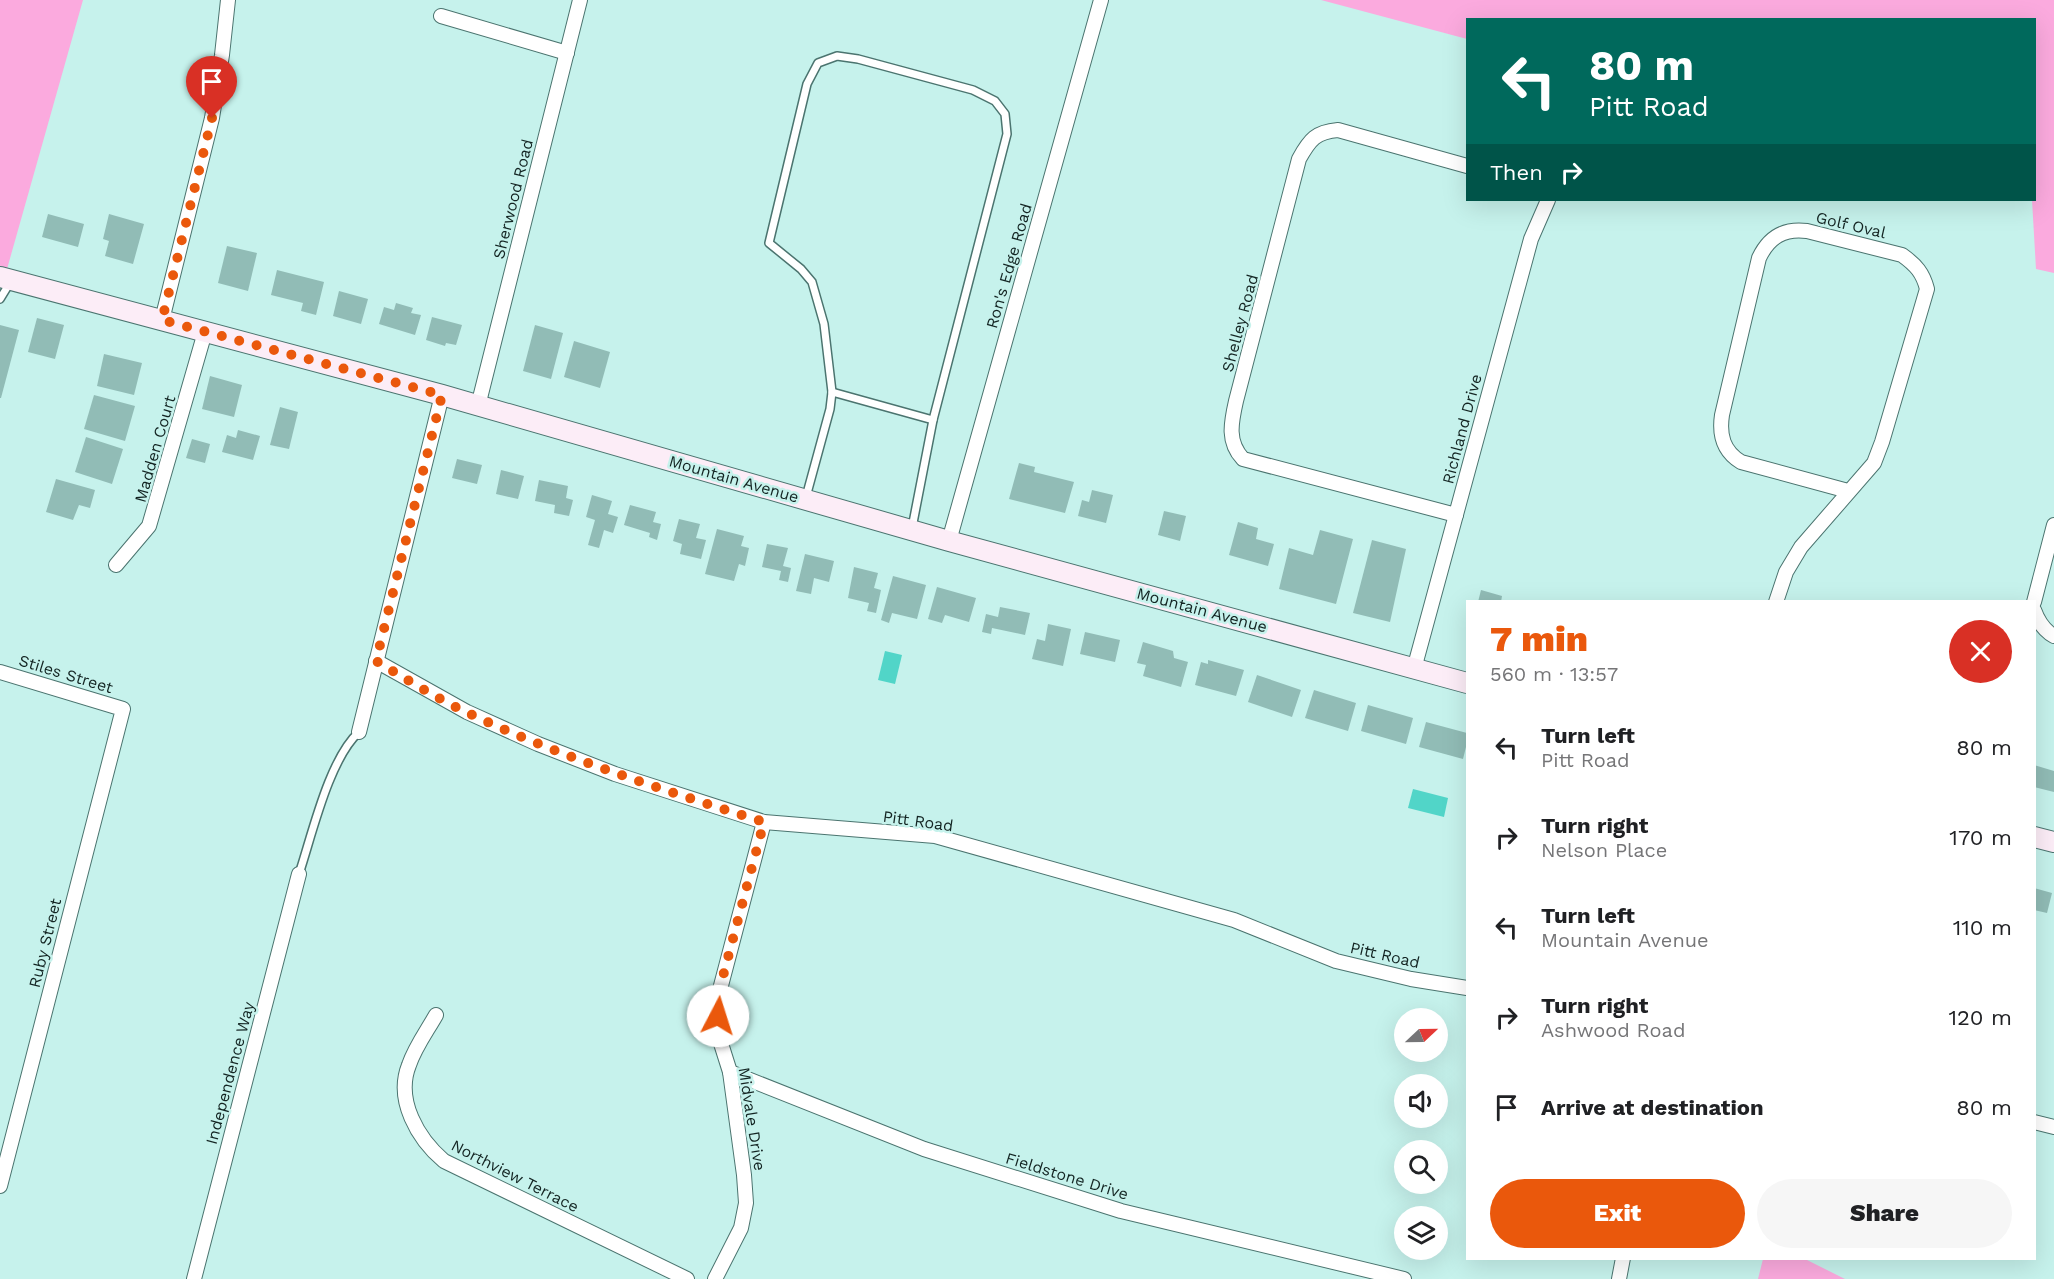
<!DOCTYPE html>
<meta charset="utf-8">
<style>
body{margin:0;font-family:"Work Sans",sans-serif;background:#f6f6f6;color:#202124;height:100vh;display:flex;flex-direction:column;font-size:22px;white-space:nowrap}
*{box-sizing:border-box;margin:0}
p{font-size:20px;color:#757577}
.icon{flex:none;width:33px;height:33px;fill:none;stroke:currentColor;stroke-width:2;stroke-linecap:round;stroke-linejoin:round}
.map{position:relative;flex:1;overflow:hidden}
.panel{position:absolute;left:1466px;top:600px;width:570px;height:660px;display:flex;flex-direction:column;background:#fff;border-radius:0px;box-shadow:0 6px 24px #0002}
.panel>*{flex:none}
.banner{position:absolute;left:1466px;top:18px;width:570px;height:183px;border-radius:0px;box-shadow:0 6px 24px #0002;background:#00695c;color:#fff;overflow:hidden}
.needle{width:39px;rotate:68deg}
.buttons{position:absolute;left:1394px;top:1008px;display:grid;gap:12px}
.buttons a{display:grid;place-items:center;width:54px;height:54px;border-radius:50%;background:#fff;box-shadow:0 6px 24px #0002;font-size:30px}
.pin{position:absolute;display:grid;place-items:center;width:51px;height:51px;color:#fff;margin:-62px -26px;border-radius:50% 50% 50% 0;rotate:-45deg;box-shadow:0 0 6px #0007}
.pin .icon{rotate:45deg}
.me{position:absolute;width:66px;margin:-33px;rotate:5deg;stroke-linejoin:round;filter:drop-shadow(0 0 4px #0008)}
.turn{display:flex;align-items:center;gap:21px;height:126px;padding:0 24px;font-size:27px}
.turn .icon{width:78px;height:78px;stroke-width:2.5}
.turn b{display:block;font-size:42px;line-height:51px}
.then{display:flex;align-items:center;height:57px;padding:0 24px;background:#0003;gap:12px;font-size:22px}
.round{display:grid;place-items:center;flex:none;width:63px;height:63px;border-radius:32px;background:#f6f6f6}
.overview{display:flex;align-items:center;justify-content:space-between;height:102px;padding:0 24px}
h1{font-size:36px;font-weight:800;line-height:45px;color:#ea580c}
.cta{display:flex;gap:12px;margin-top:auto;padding:12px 24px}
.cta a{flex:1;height:69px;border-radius:36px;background:#ea580c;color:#fff;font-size:24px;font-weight:800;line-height:69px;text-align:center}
.cta a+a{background:#f6f6f6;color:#202124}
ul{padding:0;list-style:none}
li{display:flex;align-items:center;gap:18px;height:90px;padding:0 24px}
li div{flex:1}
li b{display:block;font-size:22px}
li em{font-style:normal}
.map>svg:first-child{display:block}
.green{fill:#fbaade}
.water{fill:#51d5c8}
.building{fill:#91bcb6}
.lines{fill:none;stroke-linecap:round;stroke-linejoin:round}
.lane-casing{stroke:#4b746f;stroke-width:10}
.street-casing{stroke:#4b746f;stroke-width:16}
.secondary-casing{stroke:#4b746f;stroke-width:22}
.lane{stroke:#fff;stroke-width:7}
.street{stroke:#fff;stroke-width:14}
.secondary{stroke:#fcedf7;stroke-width:20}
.route{stroke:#ea580c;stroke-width:10;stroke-dasharray:0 18}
.labels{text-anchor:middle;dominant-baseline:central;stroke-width:5;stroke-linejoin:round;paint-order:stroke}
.street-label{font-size:16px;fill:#132422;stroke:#c6f2ec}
</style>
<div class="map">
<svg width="2054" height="1279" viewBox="0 0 2054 1279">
<rect width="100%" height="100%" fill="#c6f2ec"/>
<!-- green -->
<g class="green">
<polygon points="0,0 83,0 7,269 0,267"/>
<polygon points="1321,0 2054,0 2054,273 2036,269 2032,200 2034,200 2034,20 1467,20 1467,39"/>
<polygon points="1763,1259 1805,1259 1845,1279 1758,1279"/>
</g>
<!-- water -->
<g class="water">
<polygon points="885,651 902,655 895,684 878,680"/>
<polygon points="1413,789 1448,798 1444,817 1408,808"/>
</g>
<!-- building -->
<g class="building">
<polygon points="48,214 84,224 78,247 42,237"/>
<polygon points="109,214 144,224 133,264 105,256 109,241 103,239"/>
<polygon points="227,246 257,253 248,291 218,283"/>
<polygon points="277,270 324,282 316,315 301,311 303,303 271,295"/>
<polygon points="339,291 368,299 361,324 333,316"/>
<polygon points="396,303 413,308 411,313 421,315 415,335 379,324 384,307 394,310"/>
<polygon points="432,317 462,325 456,345 446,343 445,346 426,340"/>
<polygon points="37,318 64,325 55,359 28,352"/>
<polygon points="0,325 19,330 1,398 0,398"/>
<polygon points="535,325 563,333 551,379 523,371"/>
<polygon points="574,341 610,352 600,388 564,377"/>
<polygon points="104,354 142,363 134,395 97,386"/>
<polygon points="210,376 242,385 234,417 202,409"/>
<polygon points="94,395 135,406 125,441 84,429"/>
<polygon points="280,407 298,412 289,449 270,445"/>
<polygon points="238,430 260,436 253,460 222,452 227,435 236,438"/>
<polygon points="86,437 123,449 112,484 75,472"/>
<polygon points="192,439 210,444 205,463 186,458"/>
<polygon points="457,459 482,465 477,484 452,478"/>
<polygon points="1019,463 1035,467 1034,472 1074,482 1065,513 1009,499"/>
<polygon points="501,470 524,476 518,499 496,494"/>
<polygon points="56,479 95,490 90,508 79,505 73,520 46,512"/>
<polygon points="539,480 568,486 566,498 573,500 569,516 554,513 555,505 535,501"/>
<polygon points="1092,490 1113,495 1106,523 1078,516 1082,500 1089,502"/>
<polygon points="592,495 612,501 608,514 618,517 613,533 604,530 599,548 588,545 595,520 586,517"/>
<polygon points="630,505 656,512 653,522 661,524 657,540 649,537 650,533 624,525"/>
<polygon points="1164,511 1186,516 1180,541 1158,535"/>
<polygon points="679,519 700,524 696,538 706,540 701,559 680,554 682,544 673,541"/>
<polygon points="1238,522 1258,528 1256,539 1274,544 1268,566 1229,555"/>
<polygon points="717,529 744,536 741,546 749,548 745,566 739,564 734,581 705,574"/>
<polygon points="1320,530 1353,539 1336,604 1279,589 1289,548 1313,555"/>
<polygon points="1372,540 1406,549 1390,622 1353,613"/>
<polygon points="767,544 788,548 783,566 791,568 788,582 779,580 781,571 762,567"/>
<polygon points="805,554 834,561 829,582 814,578 811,594 796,591"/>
<polygon points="854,567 878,573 874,588 881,590 876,613 867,611 869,603 848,598"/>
<polygon points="893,576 926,585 917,619 892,613 889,623 881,620"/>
<polygon points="937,587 976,598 969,622 945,615 942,623 928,619"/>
<polygon points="1481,590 1502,596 1501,602 1478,602"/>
<polygon points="1000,607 1030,613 1025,635 992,628 991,634 982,632 986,614 998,617"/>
<polygon points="1048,624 1071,629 1063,666 1032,659 1037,639 1045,641"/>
<polygon points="1085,632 1120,640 1115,662 1080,654"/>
<polygon points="1143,642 1173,651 1174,658 1188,662 1181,687 1143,676 1146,665 1137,663"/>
<polygon points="1208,660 1244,670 1236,696 1195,685 1201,662 1208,664"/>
<polygon points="1257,675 1301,690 1292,717 1248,702"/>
<polygon points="1314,690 1356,703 1348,731 1305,718"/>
<polygon points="1368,705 1413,718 1406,744 1361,731"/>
<polygon points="1426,722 1467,733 1467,743 1463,759 1419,747"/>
<polygon points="2034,765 2054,771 2054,792 2034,787"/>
<polygon points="2034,888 2052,893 2047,913 2034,910"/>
</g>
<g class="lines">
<!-- lane casing -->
<g class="lane-casing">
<g id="lane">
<polyline points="0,299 11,281"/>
<polyline points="832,392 933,420"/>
<polyline points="806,497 830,409 832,392 824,324 812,282 801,269 769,243 807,84 818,63 837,56 858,59 973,90 995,101 1005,114 1007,134 933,420 912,528"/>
<path d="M 299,874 C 312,835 329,759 359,732"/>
</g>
</g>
<!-- street casing -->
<g class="street-casing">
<g id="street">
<polyline points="441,16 567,53"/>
<polyline points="162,320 212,118 222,55 228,0"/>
<polyline points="478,406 580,0"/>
<path d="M 1456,515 L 1243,459 C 1227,442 1231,423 1236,401 L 1299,159 C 1310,139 1316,132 1338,130 L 1467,166"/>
<polyline points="949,541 1101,0"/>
<polyline points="116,565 149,526 205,332"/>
<path d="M 1776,602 L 1786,572 L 1801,547 L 1874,463 L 1882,442 L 1927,289 C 1923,273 1916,265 1902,255 L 1807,231 C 1784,228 1769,237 1759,258 L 1722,415 C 1719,435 1723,451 1741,462 L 1848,491"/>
<polyline points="2034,602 2054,525"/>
<path d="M 2034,610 C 2038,621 2043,630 2054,636"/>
<polyline points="376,661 467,712 538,744 615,774 764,822 935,836 1234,920 1336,961 1411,979 1467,988"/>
<polyline points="1414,669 1531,239 1548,200"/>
<polyline points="0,672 123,709 0,1186"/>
<polyline points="359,732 442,395"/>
<path d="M 436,1015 C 427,1031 415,1047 409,1065 C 395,1100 418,1139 444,1161 L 687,1279"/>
<polyline points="730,1072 924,1149 1121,1211 1404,1279"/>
<polyline points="2034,1122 2054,1127"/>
<polyline points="194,1279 299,874"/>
<polyline points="715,1279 741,1228 746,1203 744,1175 730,1072 718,1034 718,997 764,822"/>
<polyline points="1619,1279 1623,1258"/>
</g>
</g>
<!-- secondary casing -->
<g class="secondary-casing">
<g id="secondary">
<polyline points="0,277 442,395 949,541 1467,683"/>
<polyline points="2034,837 2054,842"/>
</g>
</g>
<!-- lane -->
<use href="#lane" class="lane"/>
<!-- street -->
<use href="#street" class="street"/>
<!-- secondary -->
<use href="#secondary" class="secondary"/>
</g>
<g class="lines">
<!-- route -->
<path class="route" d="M 212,118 L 162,320 L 442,395 L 376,661 C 406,679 436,698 468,713 C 563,758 663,790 764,822 L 722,980 L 718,996 L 718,1016"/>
</g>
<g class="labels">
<!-- street labels -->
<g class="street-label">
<text transform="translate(513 199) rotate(-76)">Sherwood Road</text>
<text transform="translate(1851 225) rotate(13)">Golf Oval</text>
<text transform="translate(1009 266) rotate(-74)">Ron's Edge Road</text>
<text transform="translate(1240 323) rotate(-75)">Shelley Road</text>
<text transform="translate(1462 429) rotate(-75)">Richland Drive</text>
<text transform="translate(155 449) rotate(-74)">Madden Court</text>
<text transform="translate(734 479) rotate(16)">Mountain Avenue</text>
<text transform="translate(1202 610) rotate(15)">Mountain Avenue</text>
<text transform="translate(66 674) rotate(17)">Stiles Street</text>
<text transform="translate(918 821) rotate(8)">Pitt Road</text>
<text transform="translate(45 943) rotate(-76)">Ruby Street</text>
<text transform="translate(1385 955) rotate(13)">Pitt Road</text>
<text transform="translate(230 1073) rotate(-75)">Independence Way</text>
<text transform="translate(752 1119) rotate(81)">Midvale Drive</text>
<text transform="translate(515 1176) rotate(27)">Northview Terrace</text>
<text transform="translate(1067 1176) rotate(17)">Fieldstone Drive</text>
</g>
</g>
</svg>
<div class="buttons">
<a><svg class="needle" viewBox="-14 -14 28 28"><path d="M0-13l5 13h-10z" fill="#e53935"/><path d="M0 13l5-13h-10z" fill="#757577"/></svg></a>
<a><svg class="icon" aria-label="sound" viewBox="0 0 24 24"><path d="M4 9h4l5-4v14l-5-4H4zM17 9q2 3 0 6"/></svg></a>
<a><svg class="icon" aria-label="search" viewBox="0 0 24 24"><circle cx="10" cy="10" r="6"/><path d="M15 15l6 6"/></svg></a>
<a><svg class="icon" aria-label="layers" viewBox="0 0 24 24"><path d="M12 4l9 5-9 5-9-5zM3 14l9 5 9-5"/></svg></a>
</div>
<div class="pin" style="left:212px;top:118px;background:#d93025"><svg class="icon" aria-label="arrive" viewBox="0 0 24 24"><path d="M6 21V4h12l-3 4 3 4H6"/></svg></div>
<svg class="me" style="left:718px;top:1016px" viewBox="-20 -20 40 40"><circle r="19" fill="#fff"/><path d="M0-13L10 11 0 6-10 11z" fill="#ea580c"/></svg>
<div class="banner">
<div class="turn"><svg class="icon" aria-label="left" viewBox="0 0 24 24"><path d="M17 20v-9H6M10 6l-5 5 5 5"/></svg><div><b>80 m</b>Pitt Road</div></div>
<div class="then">Then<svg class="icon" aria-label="right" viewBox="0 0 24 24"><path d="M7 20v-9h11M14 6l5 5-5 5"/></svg></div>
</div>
<section class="panel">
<div class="overview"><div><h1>7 min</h1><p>560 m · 13:57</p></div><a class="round" style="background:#d93025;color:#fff"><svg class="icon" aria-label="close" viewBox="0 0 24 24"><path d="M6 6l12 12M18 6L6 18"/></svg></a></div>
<ul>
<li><svg class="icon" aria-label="left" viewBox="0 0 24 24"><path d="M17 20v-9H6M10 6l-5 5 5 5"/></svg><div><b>Turn left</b><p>Pitt Road</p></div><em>80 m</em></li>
<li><svg class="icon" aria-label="right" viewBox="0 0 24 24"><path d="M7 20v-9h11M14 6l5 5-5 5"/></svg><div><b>Turn right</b><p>Nelson Place</p></div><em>170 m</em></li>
<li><svg class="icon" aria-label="left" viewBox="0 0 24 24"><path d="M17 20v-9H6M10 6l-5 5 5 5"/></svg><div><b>Turn left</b><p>Mountain Avenue</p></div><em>110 m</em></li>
<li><svg class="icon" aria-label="right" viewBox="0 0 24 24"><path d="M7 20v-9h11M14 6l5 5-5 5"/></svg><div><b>Turn right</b><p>Ashwood Road</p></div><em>120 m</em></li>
<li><svg class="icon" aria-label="arrive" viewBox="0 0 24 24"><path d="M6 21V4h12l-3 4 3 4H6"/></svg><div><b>Arrive at destination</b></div><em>80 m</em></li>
</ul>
<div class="cta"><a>Exit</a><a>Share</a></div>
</section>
</div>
